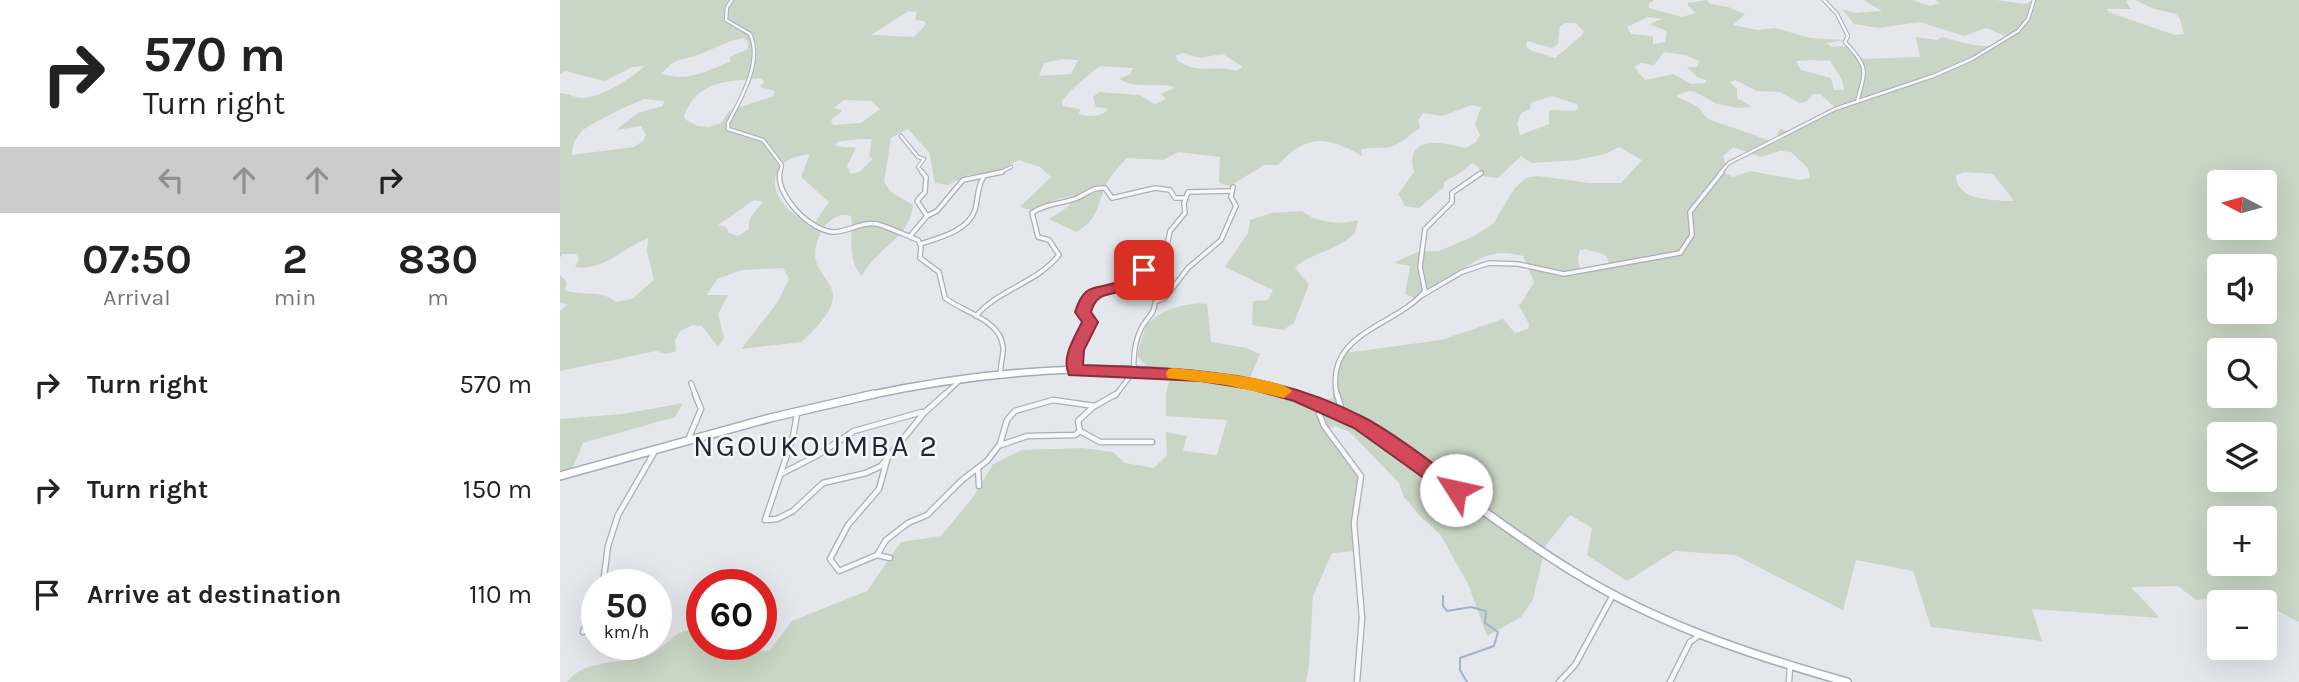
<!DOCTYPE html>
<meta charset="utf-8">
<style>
body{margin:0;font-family:Karla,sans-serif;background:#f6f6f6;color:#222;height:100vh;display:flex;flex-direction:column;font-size:26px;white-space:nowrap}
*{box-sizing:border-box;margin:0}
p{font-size:23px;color:#767676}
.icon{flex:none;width:38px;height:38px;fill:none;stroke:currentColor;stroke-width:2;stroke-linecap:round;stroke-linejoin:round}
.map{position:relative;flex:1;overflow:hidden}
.sheet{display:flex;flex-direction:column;background:#fff;width:560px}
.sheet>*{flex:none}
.top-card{background:#fff;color:#222;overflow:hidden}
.needle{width:46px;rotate:276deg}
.fabs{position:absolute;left:1647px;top:170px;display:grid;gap:14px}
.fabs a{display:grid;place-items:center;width:70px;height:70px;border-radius:7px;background:#fff;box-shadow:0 7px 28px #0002;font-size:35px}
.speed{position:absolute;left:21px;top:569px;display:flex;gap:14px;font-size:35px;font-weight:700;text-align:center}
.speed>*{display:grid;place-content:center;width:91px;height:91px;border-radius:50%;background:#fff;box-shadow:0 7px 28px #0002;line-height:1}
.speed small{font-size:18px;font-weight:400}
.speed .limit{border:10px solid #d22;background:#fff;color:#111}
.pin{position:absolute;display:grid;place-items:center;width:60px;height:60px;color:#fff;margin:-30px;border-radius:14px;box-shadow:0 4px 10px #0006}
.me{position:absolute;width:77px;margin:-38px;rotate:305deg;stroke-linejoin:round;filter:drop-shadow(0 0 5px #0008)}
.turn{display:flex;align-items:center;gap:24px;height:147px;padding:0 28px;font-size:32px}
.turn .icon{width:91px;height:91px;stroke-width:2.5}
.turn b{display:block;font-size:49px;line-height:60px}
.lanes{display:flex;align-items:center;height:66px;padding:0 28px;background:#0003;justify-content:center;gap:35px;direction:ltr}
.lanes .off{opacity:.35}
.eta{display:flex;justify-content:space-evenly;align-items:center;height:119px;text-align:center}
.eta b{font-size:42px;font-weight:700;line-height:49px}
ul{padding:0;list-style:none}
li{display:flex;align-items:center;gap:21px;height:105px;padding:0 28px}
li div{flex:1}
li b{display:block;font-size:26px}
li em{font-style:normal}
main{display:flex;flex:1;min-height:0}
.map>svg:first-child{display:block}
.green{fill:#c9d6c5;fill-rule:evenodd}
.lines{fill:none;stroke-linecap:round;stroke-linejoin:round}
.stream{stroke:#9fb4cc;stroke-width:2}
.street-far2-casing{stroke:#a9aeb7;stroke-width:4.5}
.street-far1-casing{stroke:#a9aeb7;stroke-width:6}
.street-casing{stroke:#a9aeb7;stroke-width:7}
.primary-far1-casing{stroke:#a3abb8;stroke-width:9}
.primary-casing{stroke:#a3abb8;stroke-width:10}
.street-far2{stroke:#f7f8fa;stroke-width:2.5}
.street-far1{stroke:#f7f8fa;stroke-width:3.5}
.street{stroke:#f7f8fa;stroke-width:4.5}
.primary-far1{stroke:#fff;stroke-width:6}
.primary{stroke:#fff;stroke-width:7}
.route{fill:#d1495b;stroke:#882f3b;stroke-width:2}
.slow{fill:#f59e0b}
.labels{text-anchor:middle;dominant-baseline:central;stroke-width:5;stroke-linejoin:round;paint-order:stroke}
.quarter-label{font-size:30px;letter-spacing:2px;fill:#1d2536;stroke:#f4f6f9}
</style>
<main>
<section class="sheet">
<div class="top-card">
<div class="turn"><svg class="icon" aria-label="right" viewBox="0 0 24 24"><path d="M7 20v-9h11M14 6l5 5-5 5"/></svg><div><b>570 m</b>Turn right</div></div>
<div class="lanes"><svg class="icon off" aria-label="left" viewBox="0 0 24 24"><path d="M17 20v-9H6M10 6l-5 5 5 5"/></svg><svg class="icon off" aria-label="ahead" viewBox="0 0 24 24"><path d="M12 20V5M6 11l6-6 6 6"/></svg><svg class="icon off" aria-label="ahead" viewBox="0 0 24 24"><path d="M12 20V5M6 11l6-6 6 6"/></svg><svg class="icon" aria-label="right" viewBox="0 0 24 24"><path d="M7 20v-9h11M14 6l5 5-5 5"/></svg></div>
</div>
<div class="eta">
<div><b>07:50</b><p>Arrival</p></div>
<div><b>2</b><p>min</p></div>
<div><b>830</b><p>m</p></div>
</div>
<ul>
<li><svg class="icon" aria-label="right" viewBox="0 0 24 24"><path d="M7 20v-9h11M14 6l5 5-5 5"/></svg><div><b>Turn right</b></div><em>570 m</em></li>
<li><svg class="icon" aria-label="right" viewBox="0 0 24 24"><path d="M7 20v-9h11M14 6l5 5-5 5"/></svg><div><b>Turn right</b></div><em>150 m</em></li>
<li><svg class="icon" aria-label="arrive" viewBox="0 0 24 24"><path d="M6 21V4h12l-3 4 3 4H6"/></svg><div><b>Arrive at destination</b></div><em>110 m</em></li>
</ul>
</section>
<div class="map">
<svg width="1739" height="682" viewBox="0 0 1739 682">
<rect width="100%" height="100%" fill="#e4e7ec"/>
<!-- green -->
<g class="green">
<path d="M 0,0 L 1095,0 L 1089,3 L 1089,8 L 1122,17 L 1136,13 L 1128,6 L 1128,3 L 1147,0 L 1150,4 L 1168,7 L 1185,14 L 1173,25 L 1197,30 L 1215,28 L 1250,38 L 1285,40 L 1266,43 L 1272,47 L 1285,46 L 1300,59 L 1360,57 L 1356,37 L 1377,40 L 1382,37 C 1401,41 1433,55 1447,37 L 1426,28 L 1404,36 L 1360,22 L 1318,28 L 1294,24 L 1282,9 L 1296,13 L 1322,11 L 1303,0 L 1352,0 L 1370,6 L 1380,3 L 1375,0 L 1436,0 L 1465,4 L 1474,0 L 1568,0 L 1566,2 L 1571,9 L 1547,9 L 1548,12 L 1615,35 L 1624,34 L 1620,19 L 1616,14 L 1594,9 L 1575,0 L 1739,0 L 1739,622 L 1689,596 L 1636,600 L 1618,586 L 1571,587 L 1600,618 L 1472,609 L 1482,641 L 1371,627 L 1353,571 L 1296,560 L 1283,610 L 1175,555 L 1115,551 L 1067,581 L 1027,555 L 1032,528 L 1010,515 L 986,545 L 973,599 L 961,617 L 927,636 L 908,584 L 880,534 L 861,517 L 844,497 L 839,483 L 790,432 L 775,426 L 769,429 C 778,447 793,461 803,479 L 795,515 L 796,551 L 772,553 L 753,596 L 749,665 L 746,682 L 7,682 C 25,657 71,665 94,652 C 118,638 109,631 142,629 L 142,644 L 177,644 L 179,650 L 209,651 L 232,621 L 307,591 L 341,542 L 381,536 L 413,497 L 433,464 L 462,450 L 523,448 L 553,452 L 565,463 L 594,468 L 607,455 L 606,432 L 627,436 L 623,451 L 657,455 L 667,420 L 606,416 L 606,394 L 612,370 L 587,367 L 577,355 C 580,346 582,336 586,327 C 594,311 630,301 647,304 L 651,342 L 686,348 L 700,354 L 689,380 L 762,400 L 773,398 L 775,364 L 785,353 L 881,340 L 943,319 L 955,333 L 968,329 L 969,324 L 959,306 L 974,282 L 963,256 C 930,247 918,260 892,276 C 880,284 867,291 854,298 L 845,294 L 850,266 L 834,263 L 857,252 L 879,251 L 912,237 L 933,224 L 954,189 L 966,178 L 978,176 L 1029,183 L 1061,183 L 1082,160 L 1059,147 L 1045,154 L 1017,160 L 971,163 L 961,156 L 938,178 L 923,176 L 918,167 L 912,163 L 900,173 L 884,182 L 884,187 L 859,208 L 845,206 L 838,194 L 854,172 C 844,134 883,142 906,148 L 916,142 L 920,135 L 915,125 L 921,107 L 912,105 L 882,116 L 863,113 L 858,120 L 860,128 C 851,134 841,144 830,147 C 820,149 811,146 801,150 L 802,156 C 768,136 746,133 718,165 L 704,165 L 670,186 L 659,183 L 660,157 L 618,152 L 603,160 L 567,158 C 560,166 550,175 546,185 C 537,205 538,221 516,232 L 489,219 L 509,206 L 513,196 L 497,199 L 471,210 L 460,207 L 491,177 L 480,167 L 459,160 L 432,174 L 408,175 L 388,185 L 375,183 L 369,152 L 348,129 L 331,138 L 324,182 L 331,192 L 353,205 C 350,239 318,245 302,276 C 286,258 294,238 291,216 C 268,208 249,245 257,264 C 261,275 274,285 273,298 C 271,314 253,332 241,342 L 181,349 L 217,303 L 229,279 L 223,268 L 182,270 L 157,279 L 147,295 L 168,295 L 158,314 L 164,338 L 158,347 L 142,326 L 133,325 L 120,331 L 115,341 L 116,351 L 106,354 L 96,351 L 0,371 L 0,311 L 8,304 L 0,303 L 0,275 L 7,282 L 5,290 C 22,297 42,289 56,302 L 72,299 L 94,280 L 87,252 L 88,238 C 65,247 42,272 15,267 L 19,259 L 16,254 L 2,254 L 0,258 L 0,93 C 7,93 13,97 21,98 C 39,99 72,78 85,66 L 72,67 L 45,81 L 5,71 L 0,74 ZM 349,11 L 357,12 L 355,20 L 364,21 L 366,24 L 354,37 L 311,35 ZM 1088,17 L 1103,19 L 1089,24 L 1107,31 L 1105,42 L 1093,44 L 1093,36 L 1071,34 L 1067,27 ZM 1006,23 L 1015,23 L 1024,31 L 1022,35 L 995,58 L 970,50 L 966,46 L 967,41 L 992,48 L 998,44 L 1000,26 ZM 183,38 L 188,41 L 188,49 L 170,57 L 170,62 C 145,71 130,82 101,74 C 119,55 120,62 140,54 C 156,48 165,42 183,38 ZM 1104,52 L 1125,55 L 1139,61 L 1137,67 L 1127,67 L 1137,77 L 1146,80 L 1146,83 L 1131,84 L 1113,74 L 1085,80 L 1074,67 L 1081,63 L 1094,65 ZM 624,53 L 639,58 L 663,54 L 683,67 L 676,71 C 654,64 640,76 617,60 L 616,55 ZM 504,59 L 518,60 L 511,74 L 479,76 L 484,63 ZM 1252,60 L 1270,61 L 1282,80 L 1284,90 L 1274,90 L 1271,78 L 1241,70 L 1236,61 ZM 540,66 L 573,68 L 570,74 L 559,79 C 577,90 599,82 616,87 L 601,94 L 606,99 L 595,104 L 580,95 L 539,92 L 533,97 L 536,107 L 546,108 L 547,110 C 541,117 529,117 519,114 L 520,109 L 503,106 L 502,101 C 513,87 526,77 540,66 ZM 202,78 L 204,82 L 200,87 L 215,91 L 213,96 L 169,111 L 161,123 L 149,127 L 138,126 L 126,120 L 124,116 C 138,78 170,82 202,78 ZM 1175,80 L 1197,91 L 1220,92 L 1239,103 L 1246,102 L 1253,94 L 1260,94 L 1276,108 L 1231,132 L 1220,129 L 1215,140 L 1211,141 L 1148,119 L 1138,107 L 1116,96 L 1128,91 L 1135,92 L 1157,104 L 1179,108 L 1192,107 L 1177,98 L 1177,89 L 1170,82 ZM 992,96 L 1017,104 L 1018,109 L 1014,111 L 989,110 L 989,124 L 960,135 L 957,124 L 961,113 L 970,109 L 971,103 ZM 85,99 L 104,101 L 103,106 L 78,113 L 56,130 L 81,126 L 86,135 L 83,141 L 74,147 L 12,155 C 12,146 15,138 22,131 C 26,126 78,100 85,99 ZM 284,100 L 312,101 L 320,109 L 301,123 L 273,125 L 271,120 L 281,112 L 281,110 L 274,108 ZM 299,139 L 312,139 L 309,156 L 313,159 L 299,172 L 291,174 L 287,166 L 296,148 L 275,146 L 277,142 ZM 1173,147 L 1201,157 L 1220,151 L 1231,152 L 1248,168 L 1250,178 L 1240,180 L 1190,171 L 1173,177 L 1162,172 L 1166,166 L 1163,156 ZM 250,154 L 241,177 L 269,202 L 251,228 C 242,219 229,212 222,202 C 204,175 223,156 250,154 ZM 1405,172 L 1433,174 L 1454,201 C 1435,200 1396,202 1396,175 ZM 1659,182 L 1704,182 L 1704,228 L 1659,228 ZM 194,200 L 203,202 C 196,211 187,217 189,229 L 178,236 L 169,233 L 166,227 L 158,225 ZM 1026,249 L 1045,255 L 1052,267 L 1020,271 L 1018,258 L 1020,250 ZM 1659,266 L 1704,266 L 1704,312 L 1659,312 ZM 1659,350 L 1704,350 L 1704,396 L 1659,396 ZM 1659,434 L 1704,434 L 1704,480 L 1659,480 ZM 1659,518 L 1704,518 L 1704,564 L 1659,564 Z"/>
<path d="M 742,211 C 757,223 780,225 798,220 L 795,233 C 778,251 747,254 735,268 L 749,284 L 734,323 L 723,330 L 692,325 L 693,301 L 708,300 L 713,290 L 665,267 L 688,233 L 690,220 L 712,213 Z"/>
<polygon points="123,403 115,417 23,443 12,469 0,472 0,419 63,414"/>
</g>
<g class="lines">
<!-- stream -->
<polyline class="stream" points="883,596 883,606 887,611 911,607 926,611 925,623 938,632 934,646 900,658 900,670 907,682"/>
<!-- street-far2 casing -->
<g class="street-far2-casing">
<g id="street-far2">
<path d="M 172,0 L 167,7 L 166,20 L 190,34 C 203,61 181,99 168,123 L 168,129 L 203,140 L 222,165 L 220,173"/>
<path d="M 1264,0 L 1277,14 L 1288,36 L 1285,42 C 1309,68 1306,69 1297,102"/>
<polyline points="341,136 358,157 364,159 358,167 363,173"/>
<polyline points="439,173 451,167"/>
<polyline points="1160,173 1169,163 1275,109 1373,76 1412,59 1458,31 1468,19 1474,0"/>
</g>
</g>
<!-- street-far1 casing -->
<g class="street-far1-casing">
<g id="street-far1">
<path d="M 220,172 C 215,195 251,232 274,232 C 288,232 303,221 317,224 C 331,228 345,235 358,240 L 361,246 L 360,258 L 379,272 L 385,298 C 403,312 441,320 443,347 C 444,357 439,365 441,375"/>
<polyline points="367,216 377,211 403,180 442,172"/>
<polyline points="351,235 367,216 357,201 365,192 366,177 362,172"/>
<path d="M 360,244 C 379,238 408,231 415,210 C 418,199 417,188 423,178"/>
<polyline points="861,296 902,272 929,263 958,264 1004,274 1120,253 1132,235 1130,212 1162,172"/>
<path d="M 416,316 C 439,289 477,283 499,255 L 489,240 L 478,237 L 472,213 C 486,203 502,204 517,198 C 528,193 533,187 545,188 L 552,198 L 595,188 L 610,190 L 615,198 L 625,198"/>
<path d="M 515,369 L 516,350 L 530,322 L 523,312 C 534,282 546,296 566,283 C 581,274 593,262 606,251 L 610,231 L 625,213 L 624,203 L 628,192 L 671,191"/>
<polyline points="131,383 136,396"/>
<polyline points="383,396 399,381"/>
<path d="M 555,396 L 574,371 C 573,356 575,340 582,327 C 587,318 595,313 595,302 L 605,298 L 628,268 L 661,240 L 676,206 L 671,197 L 673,187"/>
<path d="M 777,396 C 763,332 836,327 865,291 L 860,267 L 865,229 L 892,202 L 892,193 L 921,173"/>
</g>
</g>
<!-- street casing -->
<g class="street-casing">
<g id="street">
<polyline points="777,394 782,411"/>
<polyline points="764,408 759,413 764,426 801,476 794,523 802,618 797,682"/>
<polyline points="237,414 233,437 205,520 217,519 233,511 263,483 306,473 321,466 364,413 385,394"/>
<polyline points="520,431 540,442 592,442"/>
<polyline points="128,440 141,409 135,394"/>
<polyline points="441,445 467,436 515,435 520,431 518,421 533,407"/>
<polyline points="327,460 319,489 288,525 270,559 279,571 317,555 326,540 348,523 367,515 402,480 427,461 440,444 447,420 455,411 493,400 535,406 556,394"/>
<polyline points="418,468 419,486"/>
<polyline points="221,474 256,456 294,431 362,412"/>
<polyline points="317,555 330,558"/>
<polyline points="43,584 48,546 58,515 95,451"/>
<polyline points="23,632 37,602"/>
<polyline points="999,682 1015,665 1053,595"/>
<polyline points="1110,682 1130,642 1140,635"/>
<polyline points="1229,682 1230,666"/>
</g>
</g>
<!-- primary-far1 casing -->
<g class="primary-far1-casing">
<path id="primary-far1" d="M 305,396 C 441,367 606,354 740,396"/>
</g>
<!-- primary casing -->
<g class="primary-casing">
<g id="primary">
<path d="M 734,394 C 787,410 828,442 872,473 C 918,507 964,541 1012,571 C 1097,624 1191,655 1287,682"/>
<polyline points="0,476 210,418 314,394"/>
</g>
</g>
<!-- street-far2 -->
<use href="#street-far2" class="street-far2"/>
<!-- street-far1 -->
<use href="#street-far1" class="street-far1"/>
<!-- street -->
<use href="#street" class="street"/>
<!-- primary-far1 -->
<use href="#primary-far1" class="primary-far1"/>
<!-- primary -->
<use href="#primary" class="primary"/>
</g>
<!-- route -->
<path class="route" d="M 584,266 L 592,270 L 589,274 C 582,279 574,286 566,290 C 549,296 537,291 531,312 L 538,322 L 524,350 L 523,365 C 624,369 712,369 805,418 C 839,436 871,463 903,485 L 905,490 L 903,496 L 896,498 L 889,496 L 794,428 L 734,401 L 691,389 L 641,381 L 509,375 C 501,357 514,339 522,322 L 515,312 C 526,279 536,292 559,281 C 568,276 574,269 584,266 Z"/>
<!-- slow -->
<path class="slow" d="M 614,368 C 634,370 723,378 732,391 L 724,398 L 666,385 L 608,378 L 606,374 L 608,369 Z"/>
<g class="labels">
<!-- quarter labels -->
<g class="quarter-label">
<text x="256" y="446">NGOUKOUMBA 2</text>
</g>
</g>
</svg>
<div class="fabs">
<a><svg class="needle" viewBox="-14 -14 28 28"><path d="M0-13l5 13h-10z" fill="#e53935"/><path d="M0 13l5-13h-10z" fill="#767676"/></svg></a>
<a><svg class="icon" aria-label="sound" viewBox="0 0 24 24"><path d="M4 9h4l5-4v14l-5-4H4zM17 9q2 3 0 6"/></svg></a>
<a><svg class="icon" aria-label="search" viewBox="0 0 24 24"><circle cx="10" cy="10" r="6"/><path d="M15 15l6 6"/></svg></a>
<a><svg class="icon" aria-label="layers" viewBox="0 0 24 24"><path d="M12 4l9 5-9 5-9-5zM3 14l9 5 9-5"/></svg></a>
<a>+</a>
<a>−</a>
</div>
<div class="speed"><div>50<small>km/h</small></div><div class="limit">60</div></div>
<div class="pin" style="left:584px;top:270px;background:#d93025"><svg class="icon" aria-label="arrive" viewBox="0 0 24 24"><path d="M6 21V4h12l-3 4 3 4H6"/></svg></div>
<svg class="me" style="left:896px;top:490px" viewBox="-20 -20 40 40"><circle r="19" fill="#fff"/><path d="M0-13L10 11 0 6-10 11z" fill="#d1495b"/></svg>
</div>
</main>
